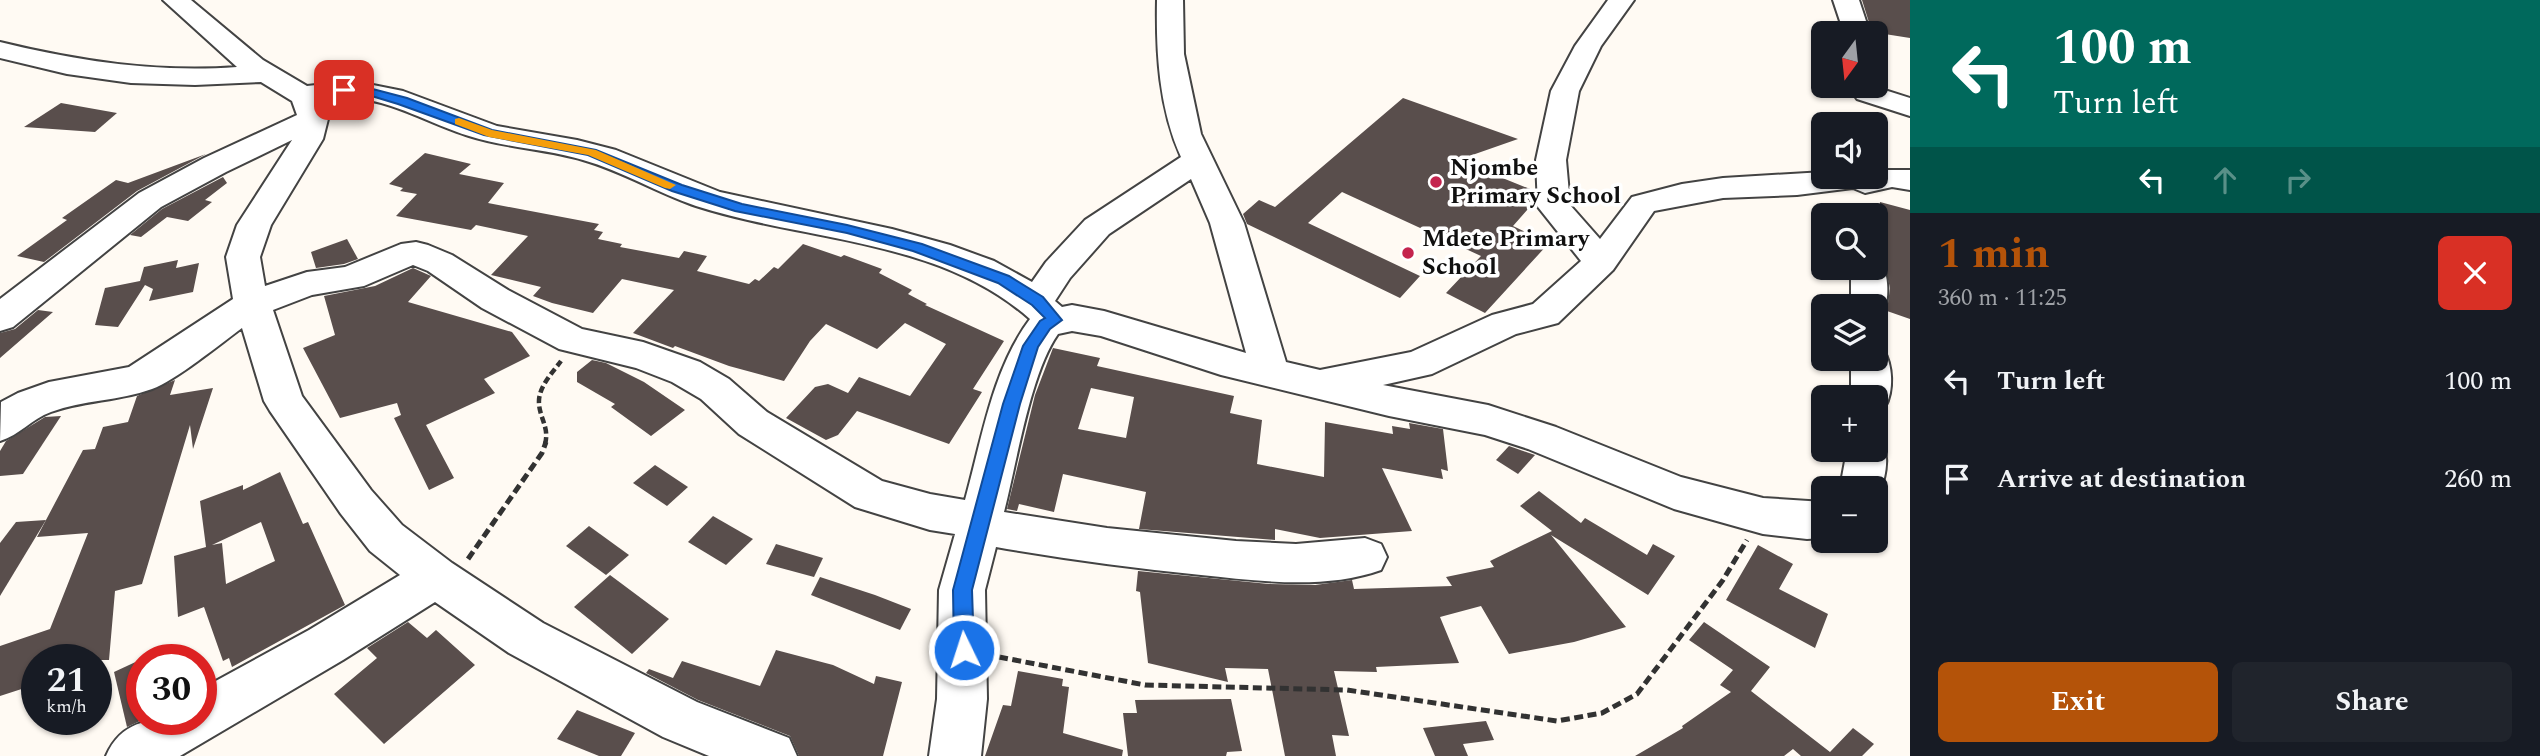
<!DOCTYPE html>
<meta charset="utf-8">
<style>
body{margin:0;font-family:Spectral,serif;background:#20242c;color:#f1f3f6;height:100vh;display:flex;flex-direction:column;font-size:26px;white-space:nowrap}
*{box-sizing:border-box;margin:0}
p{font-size:23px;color:#9ea1a6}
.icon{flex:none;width:38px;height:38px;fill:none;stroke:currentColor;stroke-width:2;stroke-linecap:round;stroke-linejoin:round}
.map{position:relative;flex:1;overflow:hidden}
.details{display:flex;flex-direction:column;background:#171b24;width:630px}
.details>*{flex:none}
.guide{background:#00695c;color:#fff;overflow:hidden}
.needle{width:46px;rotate:195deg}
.tools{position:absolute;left:1811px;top:21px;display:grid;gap:14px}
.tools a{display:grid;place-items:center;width:77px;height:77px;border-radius:10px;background:#171b24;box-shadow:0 2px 5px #0004;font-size:35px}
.speed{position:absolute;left:21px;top:644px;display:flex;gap:14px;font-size:35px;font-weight:700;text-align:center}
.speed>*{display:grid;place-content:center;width:91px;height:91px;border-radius:50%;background:#171b24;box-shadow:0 2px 5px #0004;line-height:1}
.speed small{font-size:18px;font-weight:400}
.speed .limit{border:10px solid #d22;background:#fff;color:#111}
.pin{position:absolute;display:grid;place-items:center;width:60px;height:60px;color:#fff;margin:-30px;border-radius:14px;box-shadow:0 4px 10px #0006}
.me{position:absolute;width:77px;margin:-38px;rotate:356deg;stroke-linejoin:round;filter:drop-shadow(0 0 5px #0008)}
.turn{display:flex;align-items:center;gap:24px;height:147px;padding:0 28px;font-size:32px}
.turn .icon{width:91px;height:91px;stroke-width:2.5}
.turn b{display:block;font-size:49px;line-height:60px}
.lanes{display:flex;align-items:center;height:66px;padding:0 28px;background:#0003;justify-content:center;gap:35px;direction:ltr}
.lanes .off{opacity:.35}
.round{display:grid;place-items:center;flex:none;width:74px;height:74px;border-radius:10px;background:#20242c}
.summary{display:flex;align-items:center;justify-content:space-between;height:119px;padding:0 28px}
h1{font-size:42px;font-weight:700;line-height:52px;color:#b45309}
.cta{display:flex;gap:14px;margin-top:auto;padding:14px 28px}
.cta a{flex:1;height:80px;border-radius:10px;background:#b45309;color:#fff;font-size:28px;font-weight:700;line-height:80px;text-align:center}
.cta a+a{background:#20242c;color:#f1f3f6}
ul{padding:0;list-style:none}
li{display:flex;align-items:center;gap:21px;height:98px;padding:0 28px}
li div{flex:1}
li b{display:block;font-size:26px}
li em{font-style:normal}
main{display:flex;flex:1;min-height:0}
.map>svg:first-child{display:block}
.building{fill:#594e4c;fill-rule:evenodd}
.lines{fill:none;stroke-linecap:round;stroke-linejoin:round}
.minor-casing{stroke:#434343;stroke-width:4}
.path-far1{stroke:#323232;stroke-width:4.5;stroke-dasharray:7 3.5;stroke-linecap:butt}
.path{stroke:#323232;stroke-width:5;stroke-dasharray:9 4.5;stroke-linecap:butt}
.minor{fill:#fff;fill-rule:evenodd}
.route{fill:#1a73e8;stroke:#114b97;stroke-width:2}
.slow{fill:#f59e0b}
.poi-dot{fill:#c4244e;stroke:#fff;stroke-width:2.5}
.labels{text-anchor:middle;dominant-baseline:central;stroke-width:7;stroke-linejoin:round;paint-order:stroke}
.poi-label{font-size:24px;font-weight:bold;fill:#101010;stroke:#fff;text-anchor:start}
</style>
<main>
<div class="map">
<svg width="1910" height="756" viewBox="0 0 1910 756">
<rect width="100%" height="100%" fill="#fffaf3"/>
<!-- building -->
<g class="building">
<polygon points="1862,0 1910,0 1910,38 1872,32"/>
<polygon points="1403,98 1518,139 1458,160 1535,191 1535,201 1513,226 1549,243 1485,313 1446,293 1481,256 1342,192 1308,223 1420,276 1400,298 1247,224 1243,214 1259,200 1275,207"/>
<polygon points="61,103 117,113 95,132 24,127"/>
<polygon points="425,153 471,164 459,174 504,183 488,203 599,224 594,230 603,232 598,239 622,244 620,247 679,258 684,251 707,256 697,271 749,284 755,279 759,281 774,267 778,269 803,244 841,257 844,255 882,269 879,273 912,290 908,294 927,304 925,305 1004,341 973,389 982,392 949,444 857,411 838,435 826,440 786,418 815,387 828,384 848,393 859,377 910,396 946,344 905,323 877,349 826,324 810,341 784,381 729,366 675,346 673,348 633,333 674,290 622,279 593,313 552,303 533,296 541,287 491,275 528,236 476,225 471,230 396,216 417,194 400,191 403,188 389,184"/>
<polygon points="206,154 137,191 44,262 17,256 67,220 62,218 116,180 128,183"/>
<polygon points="223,177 227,183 205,200 212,202 188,221 167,217 141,237 130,235 162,209"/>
<polygon points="1880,202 1910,210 1910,319 1887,311 1890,288 1884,262 1887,250 1876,247"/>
<polygon points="347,239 358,259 344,264 316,268 311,252"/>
<polygon points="178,260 176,268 199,263 193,292 149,301 153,289 145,285 118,327 95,325 105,288 140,281 144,267"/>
<polygon points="413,268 431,276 408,302 512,332 530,356 484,379 495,393 426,425 454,478 429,490 394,418 401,415 397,403 340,418 303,348 335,335 324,296 375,286"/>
<polygon points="38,310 53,312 0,358 0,333 15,329"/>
<path d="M 1053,348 L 1100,358 L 1097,366 L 1234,396 L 1230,413 L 1262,420 L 1257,464 L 1324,477 L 1325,422 L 1393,434 L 1392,426 L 1410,429 L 1409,423 L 1443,429 L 1448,471 L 1441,469 L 1443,479 L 1382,468 L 1412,531 L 1320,538 L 1275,529 L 1275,540 L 1139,529 L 1146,492 L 1063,474 L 1054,512 L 1019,504 L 1017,511 L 1007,509 L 1035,395 ZM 1091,388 L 1134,397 L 1126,438 L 1078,429 Z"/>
<polygon points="592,360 606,363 644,382 685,410 651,436 611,407 615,404 577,382 577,372"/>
<polygon points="175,380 170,395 213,388 193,449 190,425 142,584 115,591 109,660 37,660 37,684 0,696 0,646 50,629 88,533 37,537 83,450 95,449 103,427 128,422 137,396"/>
<polygon points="61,416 23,474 0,476 0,451 6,441 45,417"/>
<polygon points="1509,446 1535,455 1518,474 1496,460"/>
<polygon points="655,465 688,487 667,506 633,483"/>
<path d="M 280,472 L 303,524 L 308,522 L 345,605 L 232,667 L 229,658 L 223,661 L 204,607 L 178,617 L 174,556 L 206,547 L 200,501 L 243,485 L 243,490 ZM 261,522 L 275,561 L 226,584 L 222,543 L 212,545 Z"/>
<polygon points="1539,491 1581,523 1585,518 1647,555 1653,544 1675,556 1648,595 1551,535 1626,627 1574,642 1509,654 1481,606 1440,617 1459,663 1376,667 1377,672 1334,671 1349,736 1332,735 1336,756 1285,756 1268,669 1225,668 1228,682 1148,663 1140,592 1136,591 1138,571 1269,584 1315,585 1352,580 1354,589 1452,586 1446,577 1494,567 1490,561 1552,531 1520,506"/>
<polygon points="713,516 753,539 726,565 688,542"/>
<polygon points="46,520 0,596 0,543 16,522"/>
<polygon points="589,526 629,555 606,575 566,546"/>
<polygon points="776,544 823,558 814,577 766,564"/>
<polygon points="1758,545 1793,564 1779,589 1828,614 1815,648 1726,600"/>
<polygon points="610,575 669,619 632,654 574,607"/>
<polygon points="820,577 875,595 911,609 900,630 811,595"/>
<polygon points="408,622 427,638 436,630 475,665 384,744 334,694 377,658 367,648"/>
<polygon points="1704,622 1770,667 1751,691 1830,752 1853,728 1874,744 1862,756 1801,756 1793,749 1784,756 1635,756 1683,728 1682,726 1731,692 1720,685 1733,670 1689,640"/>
<polygon points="776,650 833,665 874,684 876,676 902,682 883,756 799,756 790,736 698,700 646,673 649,669 673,678 682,661 760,686"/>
<polygon points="142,659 142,720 127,727 114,672"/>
<polygon points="1018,671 1063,679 1062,686 1069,687 1063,733 1123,750 1122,756 985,756 1003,705 1011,706"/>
<polygon points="1231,699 1242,751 1227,752 1226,756 1128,756 1123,713 1137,713 1135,700"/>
<polygon points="577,710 635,733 621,756 599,756 557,739"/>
<polygon points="1486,721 1494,740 1463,744 1468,756 1435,756 1423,728"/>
</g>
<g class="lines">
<!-- minor casing -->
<g class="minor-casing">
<g id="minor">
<path d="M 163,0 L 191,0 L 263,60 L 307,86 L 353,81 L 403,91 L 497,126 L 577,140 L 616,150 L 720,192 L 892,229 L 950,245 L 994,261 L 1032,282 L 1046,262 L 1085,220 L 1181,157 C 1159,108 1156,53 1157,0 L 1183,0 L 1184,54 L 1201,134 L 1244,223 L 1286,362 L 1320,370 L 1411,352 L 1492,315 L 1533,304 L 1581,261 L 1538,207 L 1536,160 L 1551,91 L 1575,46 L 1608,0 L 1634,0 L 1601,46 L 1579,91 L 1566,160 L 1570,205 L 1600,239 L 1632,197 L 1682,184 L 1723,178 L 1824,172 L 1824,177 L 1876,177 L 1876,170 L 1910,170 L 1910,190 L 1892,187 L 1865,193 L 1853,188 L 1797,195 L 1723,198 L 1654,211 L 1613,270 L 1558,323 L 1516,334 L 1432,374 L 1383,385 L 1488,405 L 1556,427 L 1681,477 L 1763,498 L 1824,502 L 1824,538 L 1807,539 L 1763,534 L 1674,509 L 1528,449 L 1485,435 L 1389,416 L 1221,375 L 1101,336 L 1072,331 L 1058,334 C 1030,374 1017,462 1004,512 L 1107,528 L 1236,541 L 1296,544 L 1365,538 L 1381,544 L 1387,557 L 1381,570 C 1325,590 1259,581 1201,575 C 1132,568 1064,559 996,547 L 985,590 L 987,699 L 981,756 L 929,756 L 937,699 L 939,590 L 955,534 L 930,530 L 855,507 L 739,434 L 701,399 L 672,382 L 636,368 L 559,349 L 482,308 L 428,271 L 413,265 L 364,286 L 312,295 L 273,310 L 302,396 L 371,490 L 402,525 L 452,563 L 543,623 L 697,702 L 789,738 L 797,756 L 709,756 L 663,737 L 509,653 L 435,602 L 343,660 L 180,756 L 106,756 C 124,714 162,719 201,719 L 201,689 L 309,630 L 400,575 L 370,551 L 341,514 L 270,411 L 264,401 L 242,328 C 220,344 175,381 152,389 C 119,401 83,400 51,412 C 31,419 20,435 0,441 L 1,402 L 18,393 L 49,382 L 129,367 L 233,299 L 226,257 L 237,225 L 292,140 L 226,172 L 161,207 L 13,327 L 0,331 L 0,299 L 139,193 L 204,158 L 297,115 L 292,101 L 261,82 L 195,85 L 131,83 L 67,74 L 0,58 L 0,42 C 78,61 156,73 237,67 ZM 353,98 C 394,101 430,124 469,136 C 506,148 546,149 583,160 C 622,171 658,193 696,206 C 808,242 938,238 1030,319 C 992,370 982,439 965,500 L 930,494 L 882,481 L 767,412 L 729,379 L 700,362 L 643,342 L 582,329 L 508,290 L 452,255 L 428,245 L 416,242 L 401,244 L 345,267 L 307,272 L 265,286 L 260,257 L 271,225 L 323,139 L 328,119 L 321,101 ZM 1191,179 L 1210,223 L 1246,353 L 1104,311 L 1072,305 L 1062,307 L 1055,301 L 1070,278 L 1109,234 Z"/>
<polygon points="1833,0 1859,0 1870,33 1844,33"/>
<polygon points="1872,86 1910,98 1910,116 1857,99 1853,93 1857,87"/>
<path d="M 1876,259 L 1880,260 C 1889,274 1890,301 1882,315 L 1876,316 L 1876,306 L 1851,306 L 1851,268 L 1876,268 Z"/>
<path d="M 1876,347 L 1883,349 C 1893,365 1894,391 1885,407 L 1876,410 L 1876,397 L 1851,397 L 1851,359 L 1876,359 Z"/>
<path d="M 1876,437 L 1881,439 C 1891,457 1885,482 1876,500 L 1876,488 L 1840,488 L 1847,450 L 1876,450 Z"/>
</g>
</g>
<!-- path-far1 -->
<path class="path-far1" d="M 545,444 C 550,427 538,416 539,400 C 540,385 553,372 561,361"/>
<!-- path -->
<g class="path">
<polyline points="468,559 542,453 546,442"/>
<polyline points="999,657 1145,685 1347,690 1557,721 1602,713 1637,694 1723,580 1747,540"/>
</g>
<!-- minor -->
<use href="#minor" class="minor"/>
</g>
<!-- route -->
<polygon class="route" points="344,86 365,87 407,98 492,130 596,150 682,185 742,204 847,225 922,244 1009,276 1043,297 1062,320 1050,329 1038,347 1020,404 972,590 974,650 971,656 964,659 957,656 954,650 953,590 1003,404 1023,346 1040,321 1045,318 1032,305 998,283 913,251 847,233 735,211 672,191 588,155 484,135 398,104 365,94 340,92 338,90"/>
<!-- slow -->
<polygon class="slow" points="459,118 492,130 596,150 676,185 670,189 665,188 588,155 489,137 455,124 455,119"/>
<!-- markers -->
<g class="poi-dot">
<circle cx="1436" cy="182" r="7"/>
<circle cx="1408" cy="253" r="7"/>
</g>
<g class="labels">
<!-- poi labels -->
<g class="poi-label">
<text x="1450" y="168">Njombe<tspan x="1450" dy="28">Primary School</tspan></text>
<text x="1422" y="239">Mdete Primary<tspan x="1422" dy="28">School</tspan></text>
</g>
</g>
</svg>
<div class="tools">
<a><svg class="needle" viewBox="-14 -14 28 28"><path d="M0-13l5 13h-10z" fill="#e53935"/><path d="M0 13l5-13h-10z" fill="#9ea1a6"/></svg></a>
<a><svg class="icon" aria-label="sound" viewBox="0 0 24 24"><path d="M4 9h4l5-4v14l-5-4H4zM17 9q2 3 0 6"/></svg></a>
<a><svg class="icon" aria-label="search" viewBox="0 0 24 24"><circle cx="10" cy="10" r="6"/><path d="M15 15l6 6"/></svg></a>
<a><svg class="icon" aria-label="layers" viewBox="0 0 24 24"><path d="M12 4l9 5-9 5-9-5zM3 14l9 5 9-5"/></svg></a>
<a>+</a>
<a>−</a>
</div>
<div class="speed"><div>21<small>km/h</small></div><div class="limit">30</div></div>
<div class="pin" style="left:344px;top:90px;background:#d93025"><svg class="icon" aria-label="arrive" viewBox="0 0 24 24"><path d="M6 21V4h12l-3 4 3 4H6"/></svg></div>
<svg class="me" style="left:964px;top:650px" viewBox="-20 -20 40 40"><circle r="17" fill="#1a73e8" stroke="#fff" stroke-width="3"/><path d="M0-11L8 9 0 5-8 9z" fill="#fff"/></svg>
</div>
<section class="details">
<div class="guide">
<div class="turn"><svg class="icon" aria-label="left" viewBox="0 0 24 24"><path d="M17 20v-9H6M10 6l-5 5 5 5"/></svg><div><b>100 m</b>Turn left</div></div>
<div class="lanes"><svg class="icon" aria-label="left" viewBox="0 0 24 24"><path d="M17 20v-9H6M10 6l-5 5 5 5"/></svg><svg class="icon off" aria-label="ahead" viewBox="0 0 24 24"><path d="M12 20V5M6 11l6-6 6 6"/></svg><svg class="icon off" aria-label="right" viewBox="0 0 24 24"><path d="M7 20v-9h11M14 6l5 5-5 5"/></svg></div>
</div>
<div class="summary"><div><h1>1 min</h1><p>360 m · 11:25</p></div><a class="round" style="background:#d93025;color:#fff"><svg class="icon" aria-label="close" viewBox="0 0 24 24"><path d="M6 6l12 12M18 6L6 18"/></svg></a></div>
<ul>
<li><svg class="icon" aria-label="left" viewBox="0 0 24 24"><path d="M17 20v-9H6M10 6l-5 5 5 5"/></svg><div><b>Turn left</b></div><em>100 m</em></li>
<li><svg class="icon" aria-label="arrive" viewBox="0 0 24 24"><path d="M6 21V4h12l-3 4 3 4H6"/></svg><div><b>Arrive at destination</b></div><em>260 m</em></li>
</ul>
<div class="cta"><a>Exit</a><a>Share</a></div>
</section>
</main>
